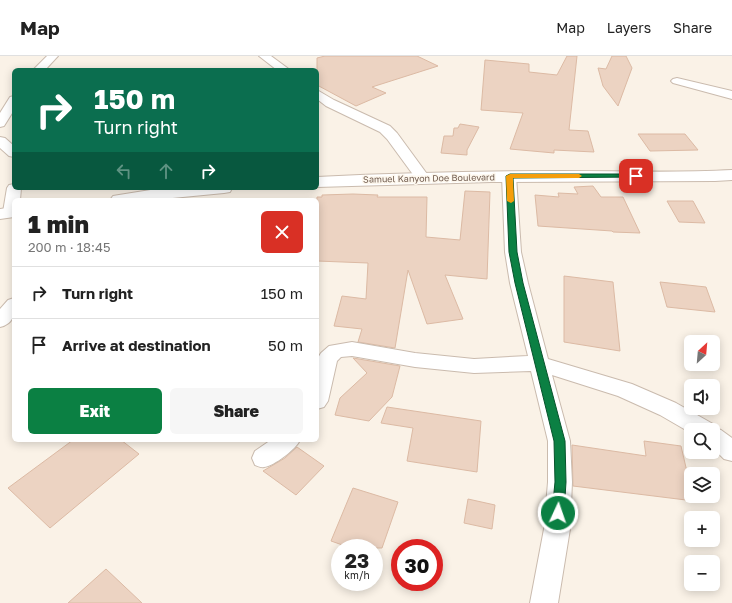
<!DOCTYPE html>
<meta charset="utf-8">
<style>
body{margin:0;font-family:"Golos Text",sans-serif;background:#f6f6f6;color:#222;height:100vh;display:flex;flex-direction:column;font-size:15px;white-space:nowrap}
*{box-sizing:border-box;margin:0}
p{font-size:13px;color:#767676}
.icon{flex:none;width:22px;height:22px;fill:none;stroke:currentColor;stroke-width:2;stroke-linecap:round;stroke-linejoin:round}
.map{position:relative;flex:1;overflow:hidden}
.sheet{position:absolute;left:12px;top:142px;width:307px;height:244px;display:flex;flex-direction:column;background:#fff;border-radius:6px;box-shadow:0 2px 10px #0003}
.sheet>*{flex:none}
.top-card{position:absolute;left:12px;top:12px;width:307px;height:122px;border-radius:6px;box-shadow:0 2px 10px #0003;background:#0b6e4f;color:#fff;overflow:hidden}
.needle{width:26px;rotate:26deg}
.buttons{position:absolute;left:684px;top:279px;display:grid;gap:8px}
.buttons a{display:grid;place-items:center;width:36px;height:36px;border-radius:6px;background:#fff;box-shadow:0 2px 10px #0003;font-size:20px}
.speed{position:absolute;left:331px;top:483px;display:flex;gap:8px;font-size:20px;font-weight:700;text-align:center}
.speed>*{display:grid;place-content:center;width:52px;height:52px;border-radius:50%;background:#fff;box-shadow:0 2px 10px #0003;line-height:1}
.speed small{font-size:10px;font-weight:400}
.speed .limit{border:6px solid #d22;background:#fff;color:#111}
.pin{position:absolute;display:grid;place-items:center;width:34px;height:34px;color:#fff;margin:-17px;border-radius:8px;box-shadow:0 2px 6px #0006}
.me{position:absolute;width:44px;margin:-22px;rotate:3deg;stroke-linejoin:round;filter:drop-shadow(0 0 3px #0008)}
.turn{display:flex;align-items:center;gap:14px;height:84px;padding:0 16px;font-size:18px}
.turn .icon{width:52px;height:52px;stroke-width:2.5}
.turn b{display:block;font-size:28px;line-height:34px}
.lanes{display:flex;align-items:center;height:38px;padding:0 16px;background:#0003;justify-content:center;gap:20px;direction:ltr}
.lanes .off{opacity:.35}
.round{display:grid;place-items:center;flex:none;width:42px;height:42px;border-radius:6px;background:#f6f6f6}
.headline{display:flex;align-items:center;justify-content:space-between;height:68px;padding:0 16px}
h1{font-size:24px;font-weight:800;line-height:30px}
.action{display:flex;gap:8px;margin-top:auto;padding:8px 16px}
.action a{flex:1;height:46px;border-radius:6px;background:#0b8043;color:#fff;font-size:16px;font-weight:800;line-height:46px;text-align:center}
.action a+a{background:#f6f6f6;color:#222}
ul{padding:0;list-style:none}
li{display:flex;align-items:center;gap:12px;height:52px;padding:0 16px;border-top:1px solid #e0e0e0}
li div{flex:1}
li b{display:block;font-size:15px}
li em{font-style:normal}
header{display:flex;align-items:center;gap:24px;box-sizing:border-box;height:56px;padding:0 20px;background:#fff;border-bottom:1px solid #e0e0e0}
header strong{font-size:19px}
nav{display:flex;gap:22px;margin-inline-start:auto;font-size:14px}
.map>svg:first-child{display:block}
.building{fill:#ecd3c2;stroke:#dcbaa4}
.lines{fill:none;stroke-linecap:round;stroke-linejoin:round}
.minor-casing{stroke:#cabbae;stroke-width:2}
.tertiary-casing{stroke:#cabbae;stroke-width:2}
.minor{fill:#fff;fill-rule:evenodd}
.tertiary{fill:#fff;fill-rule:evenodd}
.route{fill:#0b8043;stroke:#07532c}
.slow{fill:#f59e0b}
.labels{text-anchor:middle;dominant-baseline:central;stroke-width:3;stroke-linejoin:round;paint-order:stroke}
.far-street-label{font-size:9px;fill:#705b4e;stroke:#fdf7ed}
</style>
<header>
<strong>Map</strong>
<nav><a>Map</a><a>Layers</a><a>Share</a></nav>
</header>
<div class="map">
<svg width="732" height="547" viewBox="0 0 732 547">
<rect width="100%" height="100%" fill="#faf2e7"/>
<!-- building -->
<g class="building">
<polygon points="325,0 417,0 438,10 372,31 386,37 356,50 317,29 317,2"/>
<polygon points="567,0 577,0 569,74 588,75 594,96 554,94 554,97 510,93 523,57 481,54 485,4 529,8 529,16 557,19"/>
<polygon points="612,0 626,0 632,12 618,50 603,30 598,12 606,13"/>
<polygon points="460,68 479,71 467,94 467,99 441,97 444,80 453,80 454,72 458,72"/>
<polygon points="638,78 685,78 698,94 650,95"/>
<polygon points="593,130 601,141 623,141 640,177 613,176 612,175 538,170 535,139 559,141 558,137 578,138 574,131"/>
<polygon points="465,135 490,136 487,223 445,219 463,263 427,268 408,214 395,292 358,286 362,273 334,270 342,240 366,243 368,207 317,205 317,141 322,141 322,139 353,138 378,139 377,141 427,141 426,181 460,184"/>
<polygon points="667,145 693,145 705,167 679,166"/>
<polygon points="564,220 613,226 620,295 564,286"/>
<polygon points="660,226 706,231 715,256 667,251"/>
<polygon points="353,302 400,310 392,341 369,365 335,359 340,342 367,317"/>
<polygon points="387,351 481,365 477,416 407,405 413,372 381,367"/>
<polygon points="73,384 121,384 139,398 50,472 8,432"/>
<polygon points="644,385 681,390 691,433 691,440 693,440 694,445 573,430 572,389 646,400"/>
<polygon points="297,391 324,410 296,439 263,415 285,402"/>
<polygon points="353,432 398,446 382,492 351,492 331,485"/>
<polygon points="468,443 495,449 492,473 464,467"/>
<polygon points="106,513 142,547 68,547"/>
</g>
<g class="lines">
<!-- minor casing -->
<g class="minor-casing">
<g id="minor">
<polygon points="47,0 58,0 45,14 33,14"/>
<polygon points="259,0 271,0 290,14 277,14"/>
<polygon points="677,22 732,35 732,43 673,27 671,25 673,23"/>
<polygon points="317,34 334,44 390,70 397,77 427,118 429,121 427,124 422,125 417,124 387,83 380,76 326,50 317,43"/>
<polygon points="14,40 14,54 4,70 0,71 0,57 10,41"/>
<polygon points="0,81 5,82 14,90 14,101 9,100 0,92"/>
<polygon points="509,116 514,117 516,120 521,196 528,227 548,303 632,328 676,347 713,368 715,372 721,374 732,382 732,405 724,403 713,392 713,374 691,374 691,377 660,359 618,340 552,319 570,385 572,426 570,473 558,547 530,547 544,473 548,426 548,385 531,315 474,317 415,311 352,300 341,301 337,305 328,345 324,351 317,353 318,302 321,297 329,290 352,286 415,297 474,303 528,300 510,227 505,196 502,120 504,117"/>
<polygon points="14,128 14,132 21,132 20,144 14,144 14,160 6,159 3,156 7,132 9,129"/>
<path d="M 14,242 C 14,256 16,267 0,271 L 0,253 L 8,244 Z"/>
<path d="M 271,384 L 300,384 C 296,393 274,410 264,411 C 261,412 258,410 255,409 L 252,402 L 255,395 Z"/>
</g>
</g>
<!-- tertiary casing -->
<g class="tertiary-casing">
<g id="tertiary">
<path d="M 732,114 L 732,124 L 715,125 L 491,126 L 317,131 L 317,121 C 399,117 481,115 562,115 C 619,115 676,117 732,114 Z"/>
<polygon points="163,132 232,132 230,136 224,137 152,144 110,144 113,140 119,139"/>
<polygon points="14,151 14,161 0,163 0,153"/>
</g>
</g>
<!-- minor -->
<use href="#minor" class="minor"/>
<!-- tertiary -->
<use href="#tertiary" class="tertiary"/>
</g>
<!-- route -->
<polygon class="route" points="636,118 638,118 638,121 513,122 517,196 523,227 565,385 566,426 564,457 562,461 558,463 554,461 552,457 555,426 554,385 515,227 509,196 506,120 510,118"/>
<!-- slow -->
<polygon class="slow" points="510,118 579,118 582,120 579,122 513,122 514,145 511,147 507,145 506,120"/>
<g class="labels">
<!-- far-street labels -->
<g class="far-street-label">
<text transform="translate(429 122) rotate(-1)">Samuel Kanyon Doe Boulevard</text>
</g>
</g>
</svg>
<div class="buttons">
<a><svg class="needle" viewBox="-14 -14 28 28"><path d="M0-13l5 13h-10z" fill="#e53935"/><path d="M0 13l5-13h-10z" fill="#767676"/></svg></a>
<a><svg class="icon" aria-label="sound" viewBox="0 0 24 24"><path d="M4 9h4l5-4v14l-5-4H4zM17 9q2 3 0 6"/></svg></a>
<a><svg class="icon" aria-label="search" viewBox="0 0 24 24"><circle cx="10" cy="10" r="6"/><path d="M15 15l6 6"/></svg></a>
<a><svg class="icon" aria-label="layers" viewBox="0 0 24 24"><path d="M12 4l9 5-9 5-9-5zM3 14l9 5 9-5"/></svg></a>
<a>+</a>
<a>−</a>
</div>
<div class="speed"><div>23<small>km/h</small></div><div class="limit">30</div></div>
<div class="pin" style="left:636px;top:120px;background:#d93025"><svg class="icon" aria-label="arrive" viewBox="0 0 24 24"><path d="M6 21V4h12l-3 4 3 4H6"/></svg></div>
<svg class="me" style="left:558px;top:457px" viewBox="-20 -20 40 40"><circle r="17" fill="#0b8043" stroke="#fff" stroke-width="3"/><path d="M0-11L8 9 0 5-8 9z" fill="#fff"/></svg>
<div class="top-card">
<div class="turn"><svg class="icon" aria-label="right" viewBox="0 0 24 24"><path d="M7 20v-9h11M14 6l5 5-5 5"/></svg><div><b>150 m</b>Turn right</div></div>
<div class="lanes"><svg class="icon off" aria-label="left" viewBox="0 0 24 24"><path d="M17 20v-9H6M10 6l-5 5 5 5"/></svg><svg class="icon off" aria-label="ahead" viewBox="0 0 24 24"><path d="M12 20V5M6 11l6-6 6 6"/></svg><svg class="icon" aria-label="right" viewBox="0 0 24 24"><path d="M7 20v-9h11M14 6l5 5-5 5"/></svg></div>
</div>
<section class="sheet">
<div class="headline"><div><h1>1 min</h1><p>200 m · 18:45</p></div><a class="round" style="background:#d93025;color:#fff"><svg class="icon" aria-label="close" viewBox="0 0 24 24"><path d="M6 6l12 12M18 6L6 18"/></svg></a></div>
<ul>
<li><svg class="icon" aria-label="right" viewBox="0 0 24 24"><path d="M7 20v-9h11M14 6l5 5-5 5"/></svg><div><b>Turn right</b></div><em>150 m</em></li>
<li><svg class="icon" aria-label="arrive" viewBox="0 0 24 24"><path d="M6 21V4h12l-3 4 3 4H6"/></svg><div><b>Arrive at destination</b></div><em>50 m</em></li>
</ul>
<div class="action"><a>Exit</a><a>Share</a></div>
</section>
</div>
